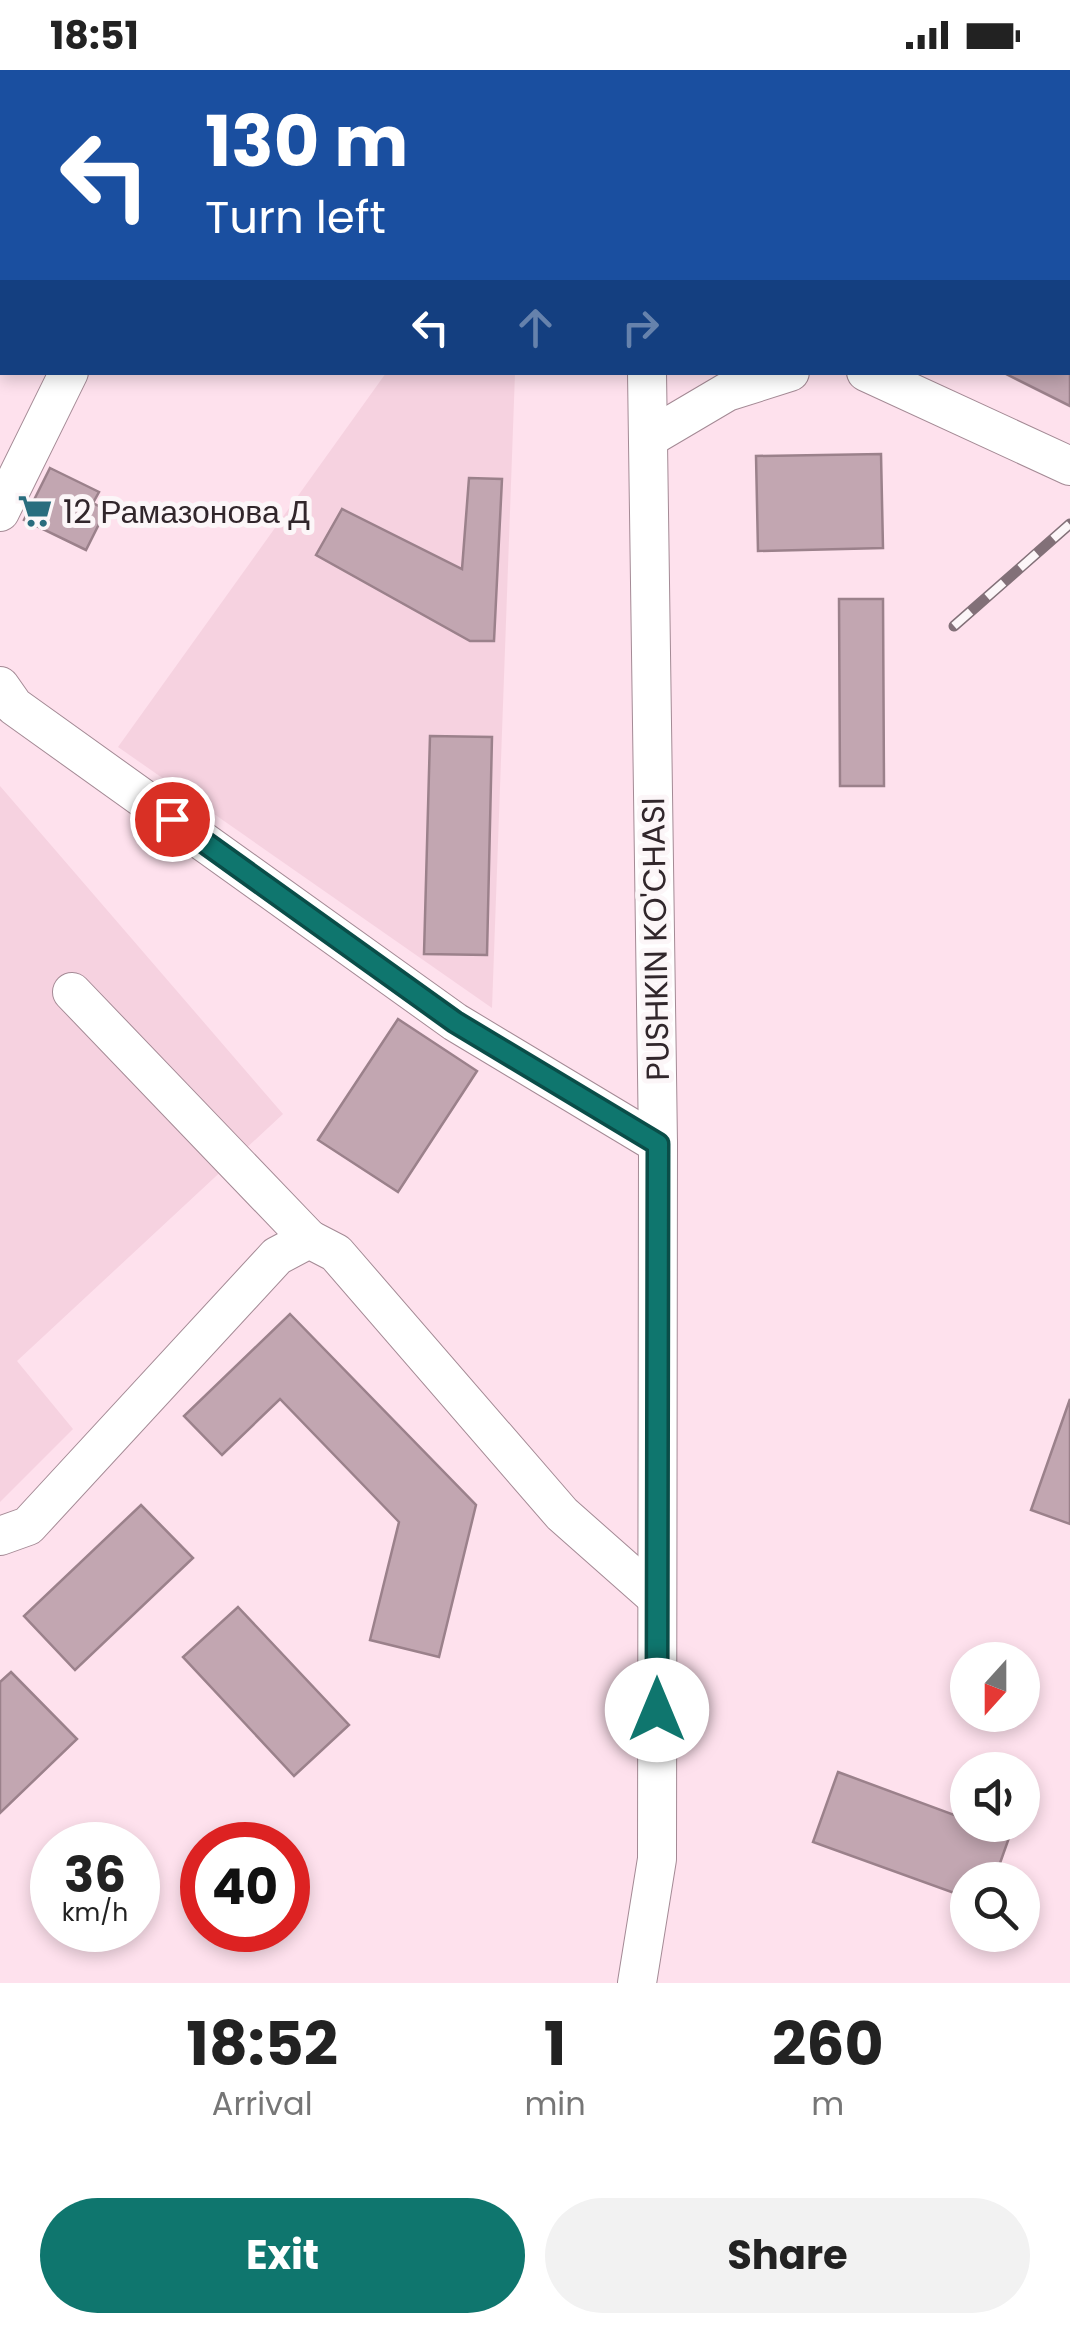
<!DOCTYPE html>
<meta charset="utf-8">
<style>
body{margin:0;font-family:Poppins,sans-serif;background:#f2f2f2;color:#222;height:100vh;display:flex;flex-direction:column;font-size:38px;white-space:nowrap}
*{box-sizing:border-box;margin:0}
p{font-size:32px;color:#767676}
.icon{flex:none;width:55px;height:55px;fill:none;stroke:currentColor;stroke-width:2;stroke-linecap:round;stroke-linejoin:round}
.map{position:relative;height:1913px;overflow:hidden}
.drawer{display:flex;flex-direction:column;background:#fff;flex:1}
.drawer>*{flex:none}
.guide{position:absolute;left:0px;top:0px;width:1070px;height:305px;box-shadow:0 5px 15px #0003;background:#1a4fa0;color:#fff;overflow:hidden}
.needle{width:65px;rotate:201deg}
.tools{position:absolute;left:950px;top:1572px;display:grid;gap:20px}
.tools a{display:grid;place-items:center;width:90px;height:90px;border-radius:50%;background:#fff;box-shadow:0 5px 15px #0003;font-size:50px}
.speed{position:absolute;left:30px;top:1752px;display:flex;gap:20px;font-size:50px;font-weight:700;text-align:center}
.speed>*{display:grid;place-content:center;width:130px;height:130px;border-radius:50%;background:#fff;box-shadow:0 5px 15px #0003;line-height:1}
.speed small{font-size:25px;font-weight:400}
.speed .limit{border:15px solid #d22;background:#fff;color:#111}
.pin{position:absolute;display:grid;place-items:center;width:85px;height:85px;color:#fff;margin:-42px;border:5px solid #fff;border-radius:50%;box-shadow:0 2px 10px #0007}
.me{position:absolute;width:110px;margin:-55px;rotate:0deg;stroke-linejoin:round;filter:drop-shadow(0 0 8px #0008)}
.turn{display:flex;align-items:center;gap:35px;height:210px;padding:0 40px;font-size:45px}
.turn .icon{width:130px;height:130px;stroke-width:2.5}
.turn b{display:block;font-size:70px;line-height:85px}
.lanes{display:flex;align-items:center;height:95px;padding:0 40px;background:#0003;justify-content:center;gap:50px;direction:ltr}
.lanes .off{opacity:.35}
.eta{display:flex;justify-content:space-evenly;align-items:center;height:170px;text-align:center}
.eta b{font-size:60px;font-weight:700;line-height:70px}
.cta{display:flex;gap:20px;margin-top:auto;padding:20px 40px}
.cta a{flex:1;height:115px;border-radius:60px;background:#0f766e;color:#fff;font-size:40px;font-weight:700;line-height:115px;text-align:center}
.cta a+a{background:#f2f2f2;color:#222}
.status{display:flex;justify-content:space-between;align-items:center;height:70px;padding:0 50px;background:#fff;direction:ltr}
.status svg{height:28px;fill:currentColor}
.map>svg:first-child{display:block}
.built{fill:#f6d2e0}
.building{fill:#c2a6b1;stroke:#9b818b;stroke-width:2.5}
.lines{fill:none;stroke-linecap:round;stroke-linejoin:round}
.minor-casing{stroke:#a48a95;stroke-width:40}
.minor{stroke:#fff;stroke-width:38}
.rail-casing{stroke:#827078;stroke-width:11}
.rail{stroke:#fcf6f8;stroke-width:8;stroke-dasharray:22;stroke-linecap:butt}
.route-casing{stroke:#0a4d48;stroke-width:25}
.route{stroke:#0f766e;stroke-width:18}
.labels{text-anchor:middle;dominant-baseline:central;stroke-width:10;stroke-linejoin:round;paint-order:stroke}
.poi-label{font-size:32px;fill:#31262b;stroke:#fcf6f8;text-anchor:start}
.street-label{font-size:32px;fill:#31262b;stroke:#fcf6f8}
</style>
<div class="status"><b>18:51</b><svg viewBox="0 0 49 12"><path d="M0 12V9h3v3zM5 12V6h3v6zM10 12V3h3v9zM15 12V0h3v12zM26 1h20v11H26zM47 4h2v5h-2z"/></svg></div>
<div class="map">
<svg width="1070" height="1913" viewBox="0 0 1070 1913">
<rect width="100%" height="100%" fill="#fee1ed"/>
<!-- built -->
<g class="built">
<polygon points="386,303 515,303 492,938 118,677"/>
<polygon points="0,716 283,1044 17,1291 73,1359 0,1432"/>
</g>
<!-- building -->
<g class="building">
<polygon points="974,0 1070,0 1070,166 1068,165 1068,2 973,2"/>
<polygon points="1070,209 1070,336 1002,302 1068,302 1068,214"/>
<polygon points="881,384 883,478 758,481 756,386"/>
<polygon points="50,398 99,422 93,433 106,440 86,480 24,450"/>
<polygon points="469,408 502,409 494,571 470,571 316,485 342,439 462,499"/>
<polygon points="839,529 883,529 884,716 840,716"/>
<polygon points="430,666 492,667 487,885 424,884"/>
<polygon points="398,949 477,1001 398,1122 318,1070"/>
<polygon points="290,1244 476,1435 439,1587 370,1570 399,1452 280,1329 222,1385 184,1346"/>
<polygon points="1070,1329 1070,1454 1031,1440"/>
<polygon points="141,1435 193,1488 75,1600 24,1546"/>
<polygon points="238,1537 349,1655 294,1706 183,1587"/>
<polygon points="11,1602 77,1669 0,1743 0,1612"/>
<polygon points="838,1702 968,1750 968,1755 982,1755 1010,1765 994,1810 968,1810 968,1828 813,1772"/>
</g>
<g class="lines">
<!-- minor casing -->
<g class="minor-casing">
<g id="minor">
<polyline points="496,0 501,2"/>
<polyline points="898,0 898,2"/>
<polyline points="343,2 344,0"/>
<polyline points="721,2 724,0"/>
<polyline points="0,88 2,90"/>
<polyline points="866,302 1070,396"/>
<polyline points="649,368 727,322 790,302"/>
<polyline points="0,442 69,302"/>
<polyline points="0,616 14,636 455,952 658,1074"/>
<polyline points="72,922 309,1169"/>
<polyline points="0,1466 28,1456 277,1186 309,1169 336,1183 562,1444 657,1528"/>
<polyline points="637,1913 657,1789 658,1074 647,302"/>
</g>
</g>
<!-- minor -->
<use href="#minor" class="minor"/>
<!-- rail casing -->
<g class="rail-casing">
<polyline id="rail" points="954,556 1070,454"/>
</g>
<!-- rail -->
<use href="#rail" class="rail"/>
</g>
<g class="lines">
<!-- route casing -->
<g class="route-casing">
<polyline id="route" points="172,749 455,952 658,1074 657,1640"/>
</g>
<!-- route -->
<use href="#route" class="route"/>
</g>
<!-- icons -->
<defs>
<g id="supermarket-bare" transform="scale(2.7)"><path d="M-6-5.5h2.5l.6 2H6L4.5 2H-2.5L-4.4-4H-6ZM-1.5 3.2a1.3 1.3 0 1 0 .1 0ZM3 3.2a1.3 1.3 0 1 0 .1 0Z" fill="#296d7e" stroke="#fcf6f8" stroke-width="2.5" paint-order="stroke"/></g>
</defs>
<g fill-rule="evenodd">
<use href="#supermarket-bare" x="35" y="441"/>
</g>
<g class="labels">
<!-- poi labels -->
<g class="poi-label">
<text x="63" y="441">12 Рамазонова Д</text>
</g>
<!-- street labels -->
<g class="street-label">
<text transform="translate(655 869) rotate(-91)">PUSHKIN KO'CHASI</text>
</g>
</g>
</svg>
<div class="tools">
<a><svg class="needle" viewBox="-14 -14 28 28"><path d="M0-13l5 13h-10z" fill="#e53935"/><path d="M0 13l5-13h-10z" fill="#767676"/></svg></a>
<a><svg class="icon" aria-label="sound" viewBox="0 0 24 24"><path d="M4 9h4l5-4v14l-5-4H4zM17 9q2 3 0 6"/></svg></a>
<a><svg class="icon" aria-label="search" viewBox="0 0 24 24"><circle cx="10" cy="10" r="6"/><path d="M15 15l6 6"/></svg></a>
</div>
<div class="speed"><div>36<small>km/h</small></div><div class="limit">40</div></div>
<div class="pin" style="left:172px;top:749px;background:#d93025"><svg class="icon" aria-label="arrive" viewBox="0 0 24 24"><path d="M6 21V4h12l-3 4 3 4H6"/></svg></div>
<svg class="me" style="left:657px;top:1640px" viewBox="-20 -20 40 40"><circle r="19" fill="#fff"/><path d="M0-13L10 11 0 6-10 11z" fill="#0f766e"/></svg>
<div class="guide">
<div class="turn"><svg class="icon" aria-label="left" viewBox="0 0 24 24"><path d="M17 20v-9H6M10 6l-5 5 5 5"/></svg><div><b>130 m</b>Turn left</div></div>
<div class="lanes"><svg class="icon" aria-label="left" viewBox="0 0 24 24"><path d="M17 20v-9H6M10 6l-5 5 5 5"/></svg><svg class="icon off" aria-label="ahead" viewBox="0 0 24 24"><path d="M12 20V5M6 11l6-6 6 6"/></svg><svg class="icon off" aria-label="right" viewBox="0 0 24 24"><path d="M7 20v-9h11M14 6l5 5-5 5"/></svg></div>
</div>
</div>
<section class="drawer">
<div class="eta">
<div><b>18:52</b><p>Arrival</p></div>
<div><b>1</b><p>min</p></div>
<div><b>260</b><p>m</p></div>
</div>
<div class="cta"><a>Exit</a><a>Share</a></div>
</section>
